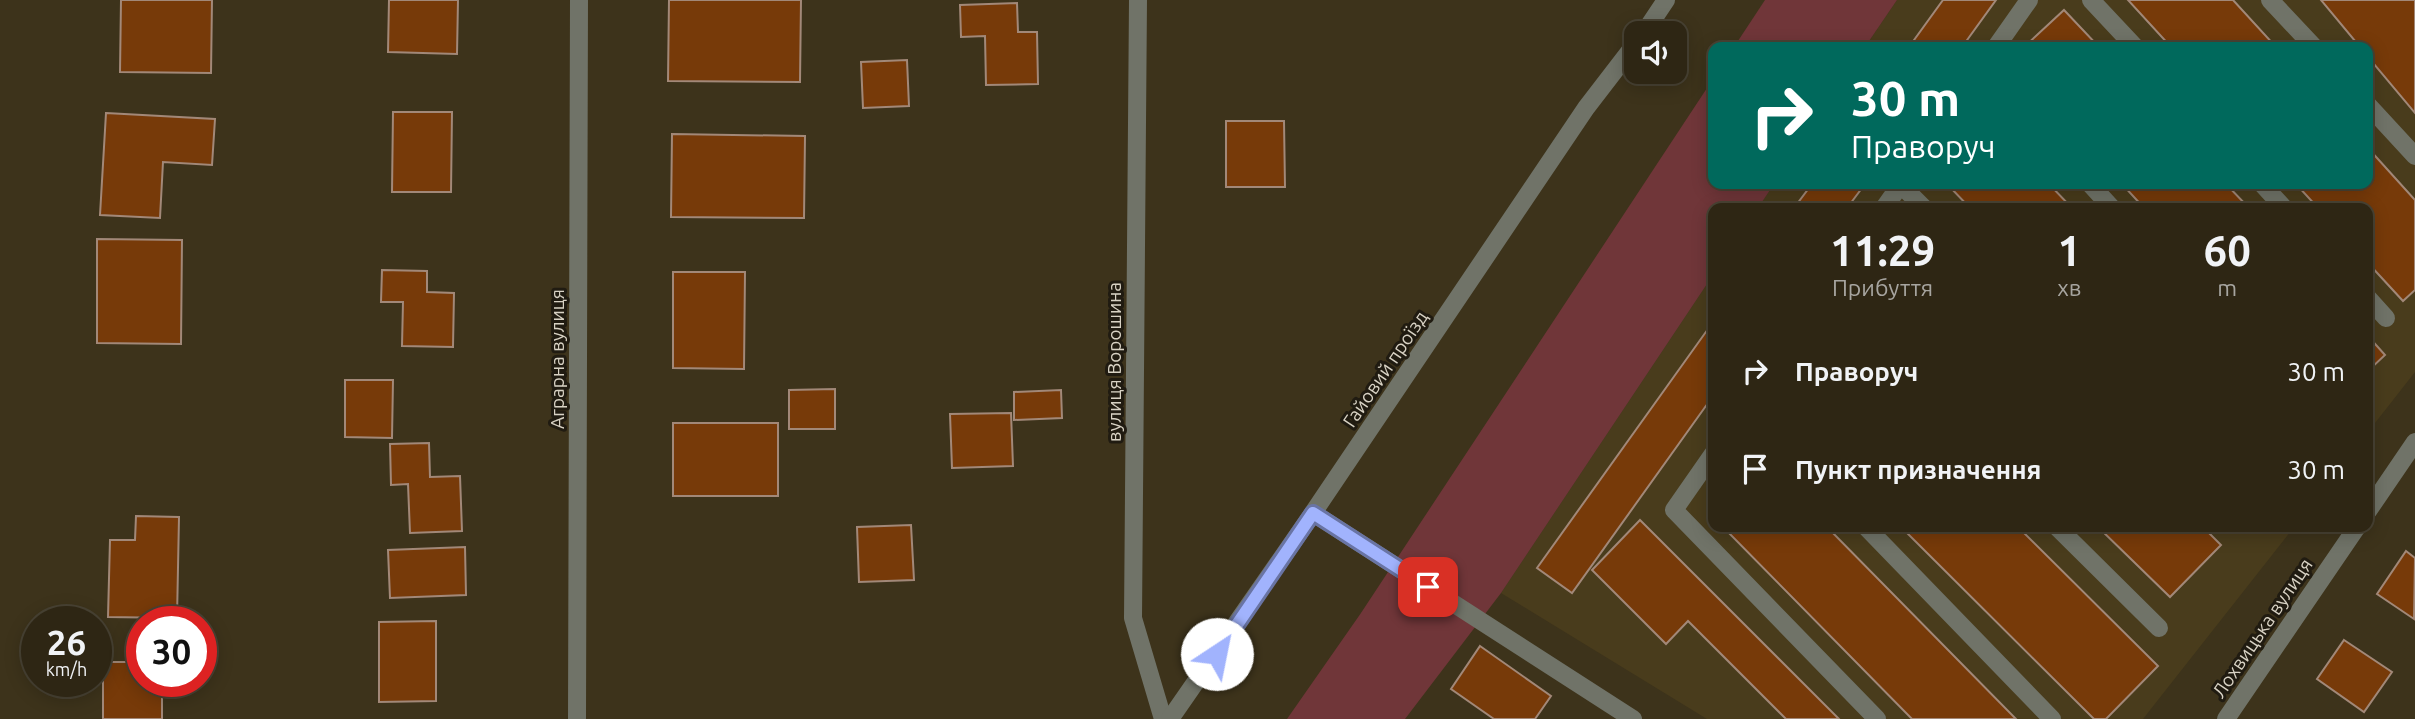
<!DOCTYPE html>
<html lang="uk">
<meta charset="utf-8">
<style>
body{margin:0;font-family:Ubuntu,sans-serif;background:#362e1d;color:#f1f3f6;height:100vh;display:flex;flex-direction:column;font-size:26px;white-space:nowrap}
*{box-sizing:border-box;margin:0}
p{font-size:23px;color:#a7a5a0}
.icon{flex:none;width:38px;height:38px;fill:none;stroke:currentColor;stroke-width:2;stroke-linecap:round;stroke-linejoin:round}
.map{position:relative;flex:1;overflow:hidden}
.panel{position:absolute;left:1708px;top:203px;width:665px;height:329px;display:flex;flex-direction:column;background:#2e2614;border-radius:14px;box-shadow:0 4px 18px #0003,0 0 0 2px #494334}
.panel>*{flex:none}
.hud{position:absolute;left:1708px;top:42px;width:665px;height:147px;border-radius:14px;box-shadow:0 4px 18px #0003,0 0 0 2px #494334;background:#00695c;color:#fff;overflow:hidden}
.tools{position:absolute;left:1624px;top:21px;display:grid;gap:14px}
.tools a{display:grid;place-items:center;width:63px;height:63px;border-radius:14px;background:#2e2614;box-shadow:0 4px 18px #0003,0 0 0 2px #494334;font-size:35px}
.speed{position:absolute;left:21px;top:606px;display:flex;gap:14px;font-size:35px;font-weight:700;text-align:center}
.speed>*{display:grid;place-content:center;width:91px;height:91px;border-radius:50%;background:#2e2614;box-shadow:0 4px 18px #0003,0 0 0 2px #494334;line-height:1}
.speed small{font-size:18px;font-weight:400}
.speed .limit{border:10px solid #d22;background:#fff;color:#111}
.pin{position:absolute;display:grid;place-items:center;width:60px;height:60px;color:#fff;margin:-30px;border-radius:14px;box-shadow:0 4px 10px #0006}
.me{position:absolute;width:77px;margin:-38px;rotate:34deg;stroke-linejoin:round;filter:drop-shadow(0 0 5px #0008)}
.turn{display:flex;align-items:center;gap:24px;height:147px;padding:0 28px;font-size:32px}
.turn .icon{width:91px;height:91px;stroke-width:2.5}
.turn b{display:block;font-size:49px;line-height:60px}
.eta{display:flex;justify-content:space-evenly;align-items:center;height:119px;text-align:center}
.eta b{font-size:42px;font-weight:700;line-height:49px}
ul{padding:0;list-style:none}
li{display:flex;align-items:center;gap:21px;height:98px;padding:0 28px}
li div{flex:1}
li b{display:block;font-size:26px}
li em{font-style:normal}
.map>svg:first-child{display:block}
.built{fill:#493c1c}
.green{fill:#703639}
.building{fill:#773a09;stroke:#a28878;stroke-width:2}
.lines{fill:none;stroke-linecap:round;stroke-linejoin:round}
.minor{stroke:#707368;stroke-width:18}
.route-casing{stroke:#6974a4;stroke-width:18}
.route{stroke:#a1b3fd;stroke-width:12}
.labels{text-anchor:middle;dominant-baseline:central;stroke-width:6;stroke-linejoin:round;paint-order:stroke}
.street-label{font-size:19px;fill:#d8d2c4;stroke:#201b11}
</style>
<div class="map">
<svg width="2415" height="719" viewBox="0 0 2415 719">
<rect width="100%" height="100%" fill="#3d331b"/>
<!-- built -->
<g class="built">
<polygon points="1897,0 2415,0 2415,372 2368,432 2368,208 1758,208 1774,184 2368,184 2368,47 1865,47"/>
<polygon points="1713,275 1713,527 2294,527 2143,719 1707,719 1501,593"/>
</g>
<!-- green -->
<g class="green">
<polygon points="1765,0 1897,0 1865,47 1734,47"/>
<polygon points="1713,79 1713,184 1774,184 1758,208 1713,208 1713,275 1501,593 1405,719 1287,719 1361,613"/>
</g>
<!-- building -->
<g class="building">
<polygon points="121,0 212,0 211,73 120,72"/>
<polygon points="389,0 458,0 457,54 388,52"/>
<polygon points="669,0 801,0 800,82 668,81"/>
<polygon points="1943,0 1996,0 1962,47 1909,47"/>
<polygon points="2128,0 2233,0 2276,47 2171,47"/>
<polygon points="2321,0 2415,0 2415,113 2368,57 2368,47 2360,47"/>
<polygon points="1017,3 1018,32 1037,32 1038,84 986,85 985,36 961,37 960,5"/>
<polygon points="2064,10 2099,47 2024,47"/>
<polygon points="907,60 909,106 863,108 861,62"/>
<polygon points="393,112 452,112 451,192 392,192"/>
<polygon points="106,113 215,119 212,165 163,162 160,218 100,215"/>
<polygon points="1226,121 1284,121 1285,187 1226,187"/>
<polygon points="672,134 805,136 804,218 671,217"/>
<polygon points="2368,148 2415,200 2415,290 2403,301 2368,263 2368,208 2318,208 2296,184 2368,184"/>
<polygon points="1812,184 1865,184 1847,208 1794,208"/>
<polygon points="1947,184 2049,184 2072,208 1970,208"/>
<polygon points="2122,184 2226,184 2249,208 2144,208"/>
<polygon points="97,239 182,240 181,344 97,343"/>
<polygon points="382,270 427,271 427,292 454,293 453,347 402,346 403,302 381,302"/>
<polygon points="673,272 745,272 744,369 673,368"/>
<polygon points="1713,322 1713,396 1572,593 1537,568"/>
<polygon points="2368,336 2385,355 2368,371"/>
<polygon points="345,380 393,380 392,438 345,437"/>
<polygon points="835,389 835,429 789,429 789,390"/>
<polygon points="1061,390 1062,418 1014,420 1014,392"/>
<polygon points="1011,413 1013,466 952,468 950,414"/>
<rect x="673" y="423" width="105" height="73"/>
<polygon points="429,443 430,477 460,476 462,531 410,533 408,484 391,485 390,444"/>
<polygon points="136,516 179,517 177,618 108,617 110,540 135,540"/>
<polygon points="1640,520 1839,719 1786,719 1688,621 1666,644 1592,570"/>
<polygon points="911,525 914,580 859,582 857,527"/>
<polygon points="1723,527 1827,527 2016,719 1912,719"/>
<polygon points="1901,527 2018,527 2158,666 2106,719 2094,719"/>
<polygon points="2098,527 2203,527 2221,545 2170,597"/>
<polygon points="465,547 466,595 390,598 388,550"/>
<polygon points="2406,551 2415,558 2414,619 2377,594"/>
<polygon points="436,621 436,701 379,702 379,622"/>
<polygon points="2344,640 2392,672 2364,712 2317,679"/>
<polygon points="1480,646 1551,696 1535,719 1494,719 1451,689"/>
<polygon points="103,662 142,662 142,681 162,681 162,719 103,719"/>
</g>
<g class="lines">
<!-- minor -->
<g class="minor">
<polyline points="1138,0 1133,618 1163,719"/>
<polyline points="2091,0 2135,47"/>
<polyline points="2270,0 2314,47"/>
<polyline points="1644,33 1666,0"/>
<polyline points="1996,47 2029,0"/>
<polyline points="2368,105 2415,156"/>
<polyline points="2090,184 2112,208"/>
<polyline points="2262,184 2284,208"/>
<polyline points="1901,185 1924,208"/>
<polyline points="1884,208 1901,184"/>
<polyline points="2368,298 2386,318"/>
<polyline points="1713,454 1674,510 1877,719"/>
<polyline points="2368,511 2415,442"/>
<polyline points="1313,513 1633,719"/>
<polyline points="1866,527 2052,719"/>
<polyline points="2057,527 2159,628"/>
<polyline points="577,719 579,0"/>
<polyline points="1170,719 1313,513 1586,108 1636,43"/>
<polyline points="2226,719 2357,527"/>
</g>
</g>
<g class="lines">
<!-- route casing -->
<g class="route-casing">
<polyline id="route" points="1217,654 1313,513 1428,587"/>
</g>
<!-- route -->
<use href="#route" class="route"/>
</g>
<g class="labels">
<!-- street labels -->
<g class="street-label">
<text transform="translate(557 359) rotate(-90)">Аграрна вулиця</text>
<text transform="translate(1114 362) rotate(-90)">вулиця Ворошина</text>
<text transform="translate(1385 369) rotate(-56)">Гайовий проїзд</text>
<text transform="translate(2262 628) rotate(-56)">Лохвицька вулиця</text>
</g>
</g>
</svg>
<div class="tools">
<a><svg class="icon" aria-label="sound" viewBox="0 0 24 24"><path d="M4 9h4l5-4v14l-5-4H4zM17 9q2 3 0 6"/></svg></a>
</div>
<div class="speed"><div>26<small>km/h</small></div><div class="limit">30</div></div>
<div class="pin" style="left:1428px;top:587px;background:#d93025"><svg class="icon" aria-label="arrive" viewBox="0 0 24 24"><path d="M6 21V4h12l-3 4 3 4H6"/></svg></div>
<svg class="me" style="left:1217px;top:654px" viewBox="-20 -20 40 40"><circle r="19" fill="#fff"/><path d="M0-13L10 11 0 6-10 11z" fill="#a1b3fd"/></svg>
<div class="hud">
<div class="turn"><svg class="icon" aria-label="right" viewBox="0 0 24 24"><path d="M7 20v-9h11M14 6l5 5-5 5"/></svg><div><b>30 m</b>Праворуч</div></div>
</div>
<section class="panel">
<div class="eta">
<div><b>11:29</b><p>Прибуття</p></div>
<div><b>1</b><p>хв</p></div>
<div><b>60</b><p>m</p></div>
</div>
<ul>
<li><svg class="icon" aria-label="right" viewBox="0 0 24 24"><path d="M7 20v-9h11M14 6l5 5-5 5"/></svg><div><b>Праворуч</b></div><em>30 m</em></li>
<li><svg class="icon" aria-label="arrive" viewBox="0 0 24 24"><path d="M6 21V4h12l-3 4 3 4H6"/></svg><div><b>Пункт призначення</b></div><em>30 m</em></li>
</ul>
</section>
</div>
